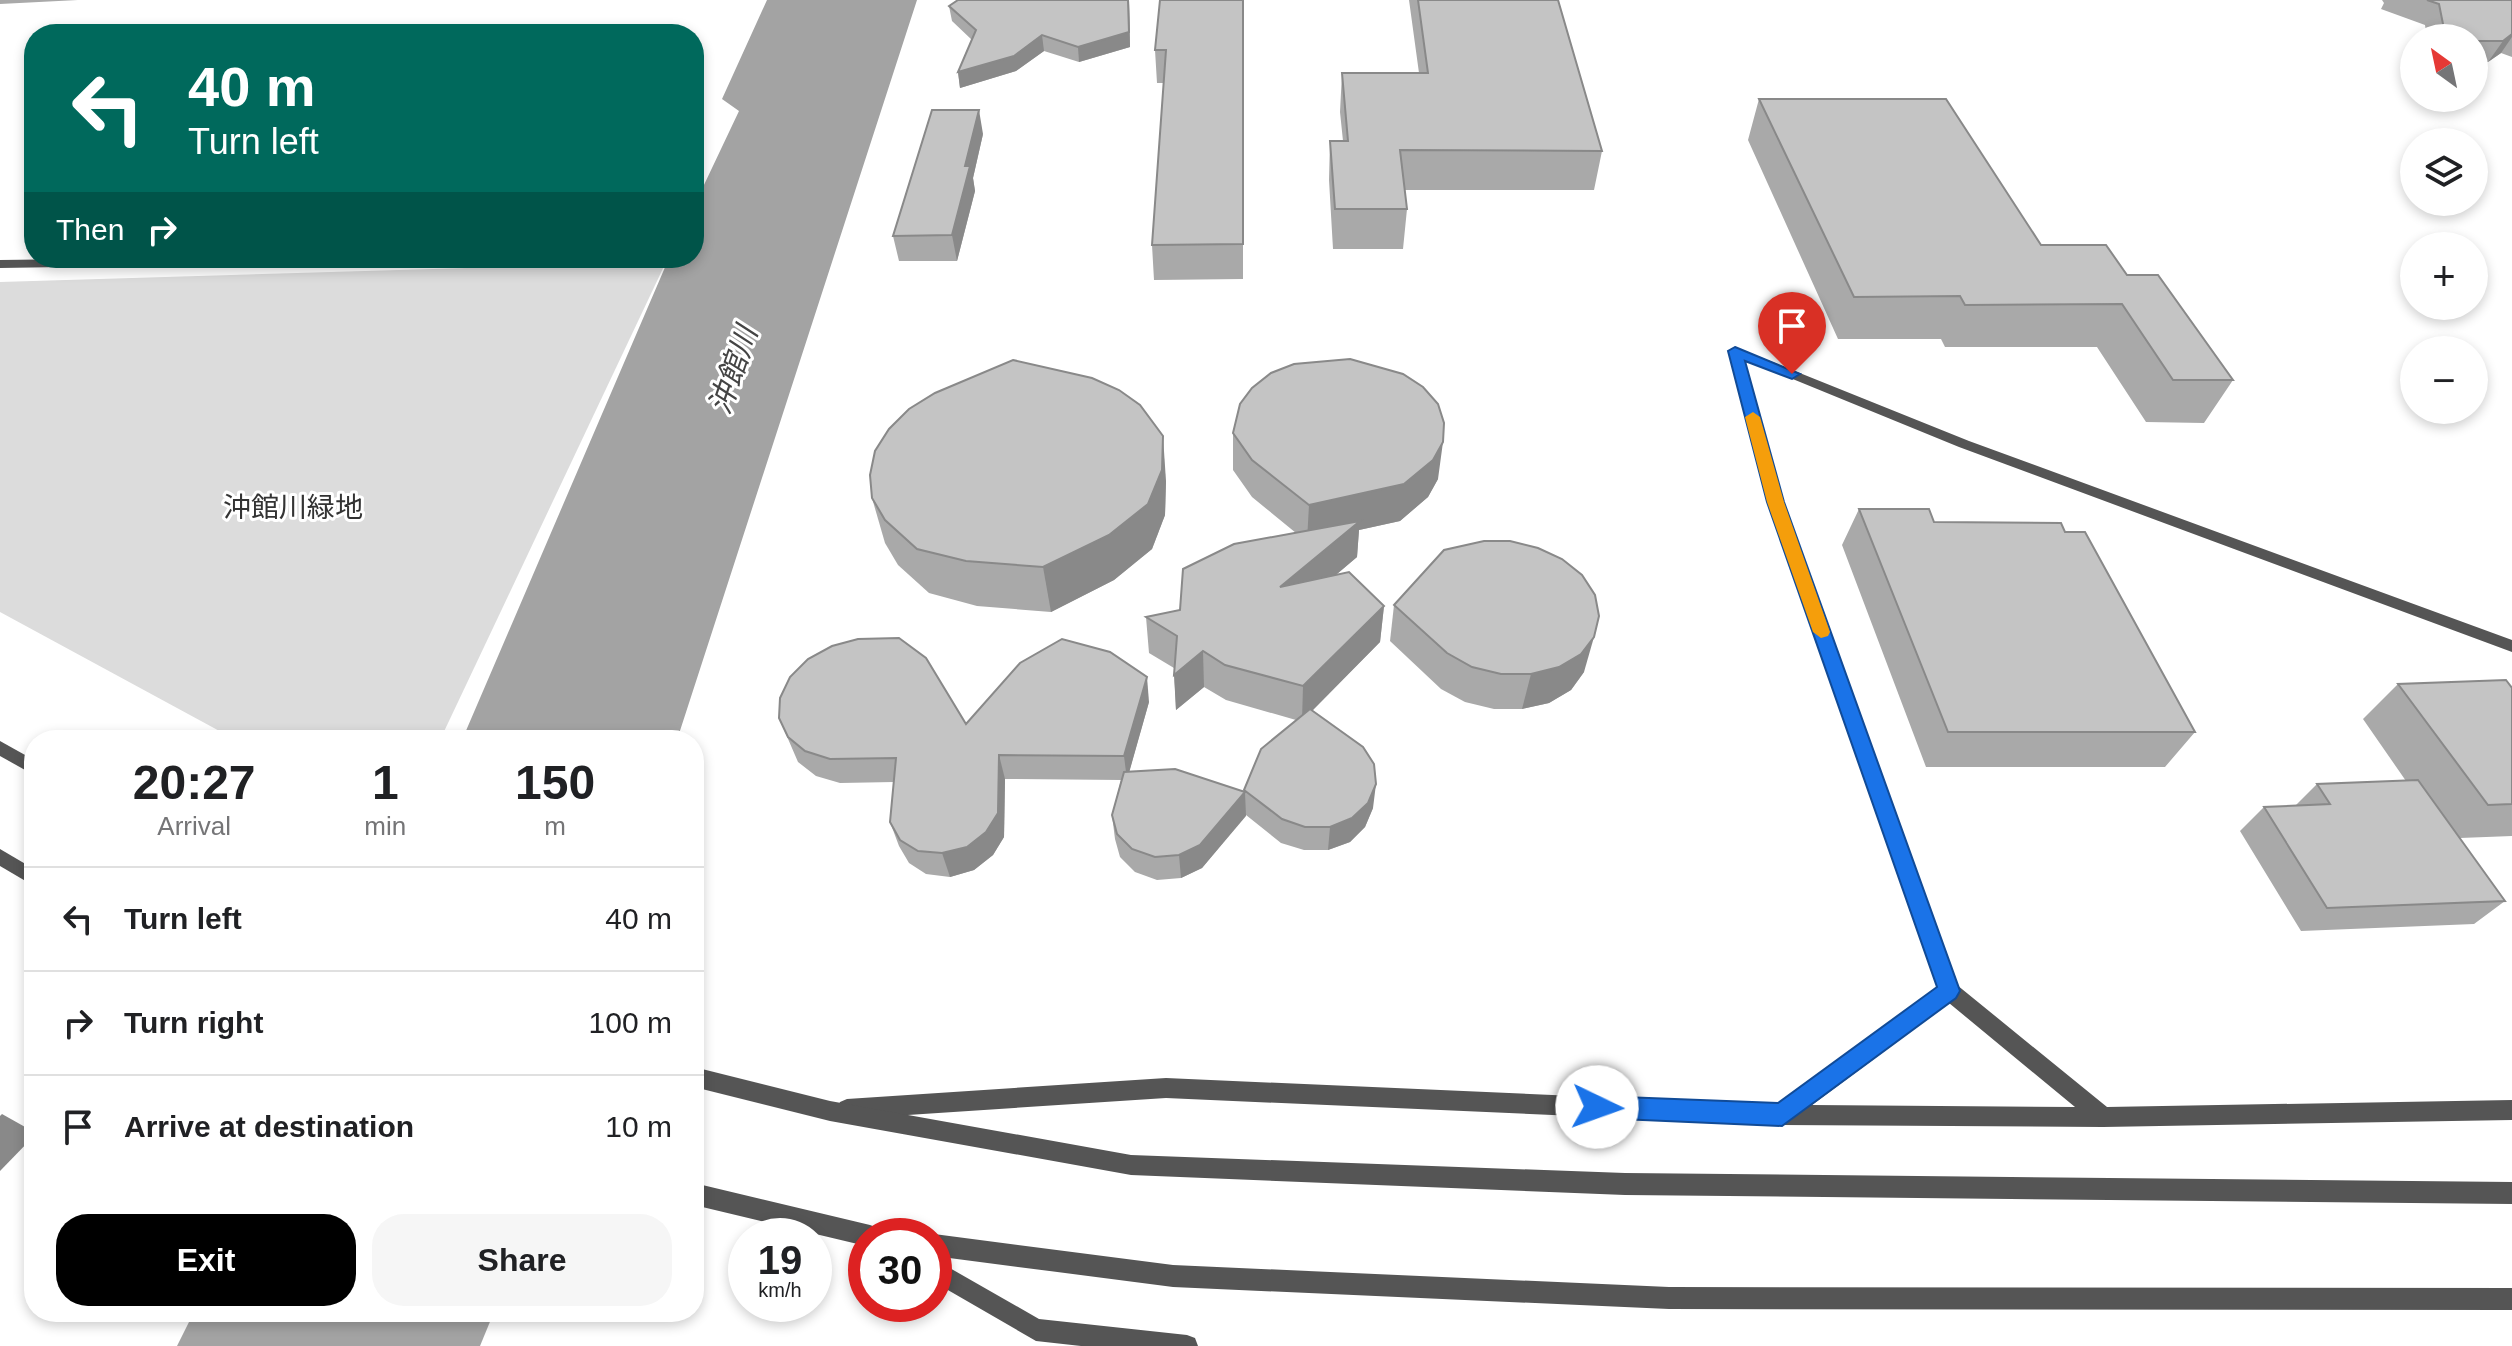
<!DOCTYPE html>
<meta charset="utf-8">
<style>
body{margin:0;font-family:Arial,"Noto Sans JP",sans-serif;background:#f6f6f6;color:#202124;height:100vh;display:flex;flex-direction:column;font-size:30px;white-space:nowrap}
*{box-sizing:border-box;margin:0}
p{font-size:26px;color:#757577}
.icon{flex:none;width:44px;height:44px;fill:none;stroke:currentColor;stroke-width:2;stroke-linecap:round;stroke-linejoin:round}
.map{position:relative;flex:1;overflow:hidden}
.details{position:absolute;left:24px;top:730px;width:680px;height:592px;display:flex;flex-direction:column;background:#fff;border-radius:32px;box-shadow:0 4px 12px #0003}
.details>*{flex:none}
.hud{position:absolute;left:24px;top:24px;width:680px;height:244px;border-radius:32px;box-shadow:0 4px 12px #0003;background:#00695c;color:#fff;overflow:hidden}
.needle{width:52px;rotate:327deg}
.tools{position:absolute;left:2400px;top:24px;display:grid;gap:16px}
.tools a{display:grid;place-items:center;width:88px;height:88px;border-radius:50%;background:#fff;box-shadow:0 4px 12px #0003;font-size:40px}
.speed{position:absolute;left:728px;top:1218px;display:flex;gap:16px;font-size:40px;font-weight:700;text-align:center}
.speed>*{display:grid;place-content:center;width:104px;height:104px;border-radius:50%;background:#fff;box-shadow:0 4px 12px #0003;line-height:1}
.speed small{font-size:20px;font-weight:400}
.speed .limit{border:12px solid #d22;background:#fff;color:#111}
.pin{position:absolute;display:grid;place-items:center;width:68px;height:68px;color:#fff;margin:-82px -34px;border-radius:50% 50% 50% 0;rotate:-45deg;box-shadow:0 0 8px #0007}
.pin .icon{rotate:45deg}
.me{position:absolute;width:88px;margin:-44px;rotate:93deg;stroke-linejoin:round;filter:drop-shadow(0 0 6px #0008)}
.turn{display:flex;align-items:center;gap:28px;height:168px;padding:0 32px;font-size:36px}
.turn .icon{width:104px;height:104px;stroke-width:2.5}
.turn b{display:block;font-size:56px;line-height:68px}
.then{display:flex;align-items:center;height:76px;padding:0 32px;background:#0003;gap:16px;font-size:30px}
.eta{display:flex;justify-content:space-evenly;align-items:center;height:136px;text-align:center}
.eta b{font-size:48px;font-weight:600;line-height:56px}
.cta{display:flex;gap:16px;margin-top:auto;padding:16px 32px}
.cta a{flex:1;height:92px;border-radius:32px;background:#000;color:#fff;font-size:32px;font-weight:600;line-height:92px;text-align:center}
.cta a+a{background:#f6f6f6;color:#202124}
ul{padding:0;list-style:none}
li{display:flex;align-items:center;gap:24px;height:104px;padding:0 32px;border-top:2px solid #e0e0e0}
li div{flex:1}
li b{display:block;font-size:30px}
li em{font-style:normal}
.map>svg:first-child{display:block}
.green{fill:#dcdcdc}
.water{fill:#a3a3a3}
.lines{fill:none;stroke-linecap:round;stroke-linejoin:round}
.service{fill:#555;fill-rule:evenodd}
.minor{fill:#555;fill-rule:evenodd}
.tertiary{fill:#555;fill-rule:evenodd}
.wall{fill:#a9a9a9}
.shaded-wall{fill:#898989}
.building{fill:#c4c4c4;stroke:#898989;stroke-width:2}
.route{fill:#1a73e8;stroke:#114b97;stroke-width:2}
.slow{fill:#f59e0b}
.labels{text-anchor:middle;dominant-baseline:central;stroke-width:6;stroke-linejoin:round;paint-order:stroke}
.park-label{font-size:28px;fill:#333;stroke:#fff}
.water-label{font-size:30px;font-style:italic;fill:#444;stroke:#fff}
</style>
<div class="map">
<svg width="2512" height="1346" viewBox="0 0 2512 1346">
<rect width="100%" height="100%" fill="#fff"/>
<!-- green -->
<polygon class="green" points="666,262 440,740 236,740 0,612 0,282"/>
<!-- water -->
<g class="water">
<polygon points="767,0 917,0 677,740 462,740 669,258 694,258 694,206 739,111 722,99"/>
<polygon points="194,1312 494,1312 480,1346 177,1346"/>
</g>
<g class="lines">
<!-- service -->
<polygon class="service" points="156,258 394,258 388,262 0,268 0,260"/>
<!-- minor -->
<g class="minor">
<path d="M 1735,347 L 1969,441 L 2512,640 L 2512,652 L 1959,447 L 1744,359 L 1782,502 L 1957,985 L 2107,1107 L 2512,1100 L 2512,1120 L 2103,1127 L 1782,1125 L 1166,1098 L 847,1119 L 840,1116 L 837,1109 L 840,1102 L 847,1099 L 1166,1078 L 1779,1105 L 1938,988 L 1768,502 L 1729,351 ZM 1949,1003 L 2075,1107 L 1812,1105 Z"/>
<polygon points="934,1259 1039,1319 1187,1335 1195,1338 1198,1346 1081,1346 1036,1341 934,1282"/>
</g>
<!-- tertiary -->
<g class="tertiary">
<polygon points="0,741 34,760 34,775 0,756"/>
<polygon points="0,849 34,869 34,886 0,866"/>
<polygon points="694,1067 830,1101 1131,1155 1625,1173 2512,1182 2512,1204 1625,1195 1131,1175 830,1121 694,1087"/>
<polygon points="694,1183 870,1225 878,1228 881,1236 866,1236 866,1246 694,1205"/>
<polygon points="934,1234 1173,1265 1669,1287 2512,1288 2512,1310 1669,1309 1173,1287 934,1256 934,1236 930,1236"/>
</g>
</g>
<!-- wall -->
<g class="wall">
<polygon points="0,0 78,0 0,4"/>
<polygon points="1129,0 1130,47 1079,62 1044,51 1016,71 960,88 958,72 972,40 952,21 949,6"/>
<polygon points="1243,0 1243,279 1154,280 1152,245 1164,83 1157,83 1155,50"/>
<polygon points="1409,0 1558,0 1602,151 1594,190 1405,190 1407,209 1403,249 1333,249 1329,180 1330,141 1343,141 1340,112 1342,73 1419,73"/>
<polygon points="2382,0 2512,0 2512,57 2501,53 2488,62 2474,62 2474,38 2427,38 2425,25 2381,9 2384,3"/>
<polygon points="1759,99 2041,245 2127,275 2233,380 2204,423 2146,422 2097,347 1945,347 1941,339 1838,339 1748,140"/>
<polygon points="983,134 973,178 975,191 957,261 899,261 893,236"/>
<polygon points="1233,433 1438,479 1428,497 1400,521 1359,530 1357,557 1337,574 1384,606 1380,642 1312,711 1373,808 1365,827 1350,842 1328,850 1304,850 1281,843 1246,815 1202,868 1181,878 1157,880 1135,872 1120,857 1115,839 1112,815 1121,780 1005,779 1004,837 993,855 974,870 950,877 926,874 909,863 899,846 890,822 894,782 840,783 816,776 798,762 779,718 966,724 1149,702 1129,772 1244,791 1296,720 1226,700 1204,687 1176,710 1174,668 1149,653 1146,617 1180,610 1296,533 1252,497 1233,470"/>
<polygon points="1166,481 1165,515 1152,549 1114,580 1051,612 977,606 929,593 898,565 885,543 872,498"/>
<polygon points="1859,509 1934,522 2065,532 2195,732 2165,767 1926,767 1842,545"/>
<polygon points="1394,605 1584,672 1571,690 1549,703 1522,709 1494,709 1465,702 1441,689 1390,641"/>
<polygon points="2398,684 2512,688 2512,836 2460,838 2505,901 2474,924 2301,931 2240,831 2264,807 2295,806 2317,784 2406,781 2363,719"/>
</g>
<!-- shaded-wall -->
<g class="shaded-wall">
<polygon points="1129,0 1130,47 1079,62 1078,47"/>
<polygon points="255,25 260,34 245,34"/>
<polygon points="2512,34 2512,37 2501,53 2488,62 2503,41"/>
<polygon points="1042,35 1044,51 1016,71 960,88 958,72"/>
<polygon points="979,110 983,134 973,178 975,191 957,261 952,235 965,166"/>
<polygon points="1163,436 1166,481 1165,515 1152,549 1114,580 1051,612 1043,567"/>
<polygon points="1443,442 1438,479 1428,497 1400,521 1359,530 1357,557 1279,623 1280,587 1307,541 1309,505"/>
<polygon points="1384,606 1380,642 1302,721 1303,686"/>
<polygon points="1594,637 1584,672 1571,690 1549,703 1522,709 1531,674"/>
<polygon points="1203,651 1204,687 1176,710 1174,675"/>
<polygon points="1147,677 1149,702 1127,780 1124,756"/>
<polygon points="999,755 1005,779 1004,837 993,855 974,870 950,877 942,853"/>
<polygon points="1376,784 1373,808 1365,827 1350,842 1328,850 1330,827"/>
<polygon points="1245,792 1246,816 1202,868 1181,878 1179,855"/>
<polygon points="2,1114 34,1132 34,1136 0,1171 0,1116"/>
</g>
<!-- building -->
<g class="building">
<polygon points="958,0 1128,0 1129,32 1078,47 1042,35 1014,56 958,72 976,30 949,6"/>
<polygon points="1160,0 1243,0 1243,244 1152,245 1166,50 1155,50"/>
<polygon points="1418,0 1558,0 1602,151 1400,150 1407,209 1335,209 1330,141 1348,141 1342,73 1428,73"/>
<polygon points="2427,0 2512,0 2512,34 2503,41 2478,41 2474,40 2474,38 2469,38 2444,29 2439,4"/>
<polygon points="255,25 245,34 231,34"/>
<polygon points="1759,99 1946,99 2041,245 2106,245 2127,275 2158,275 2233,380 2173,380 2122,304 1965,305 1960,296 1854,297"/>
<polygon points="932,110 979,110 965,166 970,166 952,235 893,236"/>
<polygon points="1350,359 1403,374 1423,387 1438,404 1444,423 1443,442 1433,460 1404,484 1309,505 1252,460 1233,433 1240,404 1252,388 1271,373 1294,364"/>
<polygon points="1013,360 1092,378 1119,390 1140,405 1163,436 1162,470 1148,504 1109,535 1043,567 966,561 917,549 885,520 872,498 870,475 875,451 889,429 909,409 935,393"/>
<polygon points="1859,509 1929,509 1934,522 2061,523 2065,532 2085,532 2195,732 1948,732"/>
<polygon points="1360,521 1280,587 1349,572 1384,606 1303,686 1225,665 1203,651 1174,675 1177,636 1146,617 1180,610 1183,569 1234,544"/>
<polygon points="1484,541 1510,541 1538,548 1562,559 1582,575 1595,595 1599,616 1594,637 1581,654 1559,667 1531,674 1501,674 1472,667 1447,653 1394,605 1444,550"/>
<polygon points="899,638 926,658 966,724 1020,663 1062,639 1110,652 1147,677 1124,756 999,755 998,813 986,832 967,847 942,853 918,851 900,840 890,822 896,758 830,759 805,751 788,737 779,718 780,698 790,677 808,659 832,646 858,639"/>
<polygon points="2506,680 2512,688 2512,804 2488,805 2398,684"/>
<polygon points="1310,709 1363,747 1374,764 1376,784 1368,803 1352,818 1330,827 1305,827 1282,819 1244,790 1261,749"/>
<polygon points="1175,769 1245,792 1200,845 1179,855 1155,857 1132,849 1117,834 1112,815 1124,772"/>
<polygon points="2418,780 2505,901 2327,908 2264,807 2330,804 2317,784"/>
</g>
<!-- route -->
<polygon class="route" points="1735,347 1800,374 1792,379 1745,361 1784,502 1960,991 1956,998 1782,1126 1597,1118 1589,1115 1585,1107 1589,1099 1597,1096 1778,1103 1937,987 1767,502 1728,351"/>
<!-- slow -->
<polygon class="slow" points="1753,412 1760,417 1784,502 1830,632 1828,636 1821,638 1813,632 1767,502 1745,417"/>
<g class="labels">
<!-- park labels -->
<g class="park-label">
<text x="293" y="507">沖館川緑地</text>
</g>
<!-- water labels -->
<g class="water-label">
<text transform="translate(733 370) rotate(-71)">沖館川</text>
</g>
</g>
</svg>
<div class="tools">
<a><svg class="needle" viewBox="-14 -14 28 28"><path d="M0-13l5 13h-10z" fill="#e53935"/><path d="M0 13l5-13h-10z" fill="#757577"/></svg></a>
<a><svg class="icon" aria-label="layers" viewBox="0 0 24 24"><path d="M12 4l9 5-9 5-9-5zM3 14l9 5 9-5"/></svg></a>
<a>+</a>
<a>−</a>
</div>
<div class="speed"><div>19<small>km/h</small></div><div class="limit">30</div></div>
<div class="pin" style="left:1792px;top:374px;background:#d93025"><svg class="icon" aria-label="arrive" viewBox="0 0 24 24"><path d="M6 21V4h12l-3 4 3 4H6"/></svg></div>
<svg class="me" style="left:1597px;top:1107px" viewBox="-20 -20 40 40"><circle r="19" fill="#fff"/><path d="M0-13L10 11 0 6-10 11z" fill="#1a73e8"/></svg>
<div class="hud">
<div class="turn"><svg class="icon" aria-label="left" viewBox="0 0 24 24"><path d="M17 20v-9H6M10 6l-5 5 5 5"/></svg><div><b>40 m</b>Turn left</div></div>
<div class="then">Then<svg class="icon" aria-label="right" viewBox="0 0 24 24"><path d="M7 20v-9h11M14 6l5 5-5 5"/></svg></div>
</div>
<section class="details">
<div class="eta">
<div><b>20:27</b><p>Arrival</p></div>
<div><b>1</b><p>min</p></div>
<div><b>150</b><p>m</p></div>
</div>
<ul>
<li><svg class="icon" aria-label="left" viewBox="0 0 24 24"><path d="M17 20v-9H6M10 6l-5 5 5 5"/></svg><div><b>Turn left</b></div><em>40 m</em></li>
<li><svg class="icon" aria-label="right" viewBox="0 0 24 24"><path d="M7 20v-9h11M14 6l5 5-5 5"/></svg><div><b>Turn right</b></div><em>100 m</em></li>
<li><svg class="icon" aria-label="arrive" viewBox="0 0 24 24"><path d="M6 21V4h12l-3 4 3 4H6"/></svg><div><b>Arrive at destination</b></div><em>10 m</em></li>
</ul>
<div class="cta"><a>Exit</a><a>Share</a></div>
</section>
</div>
